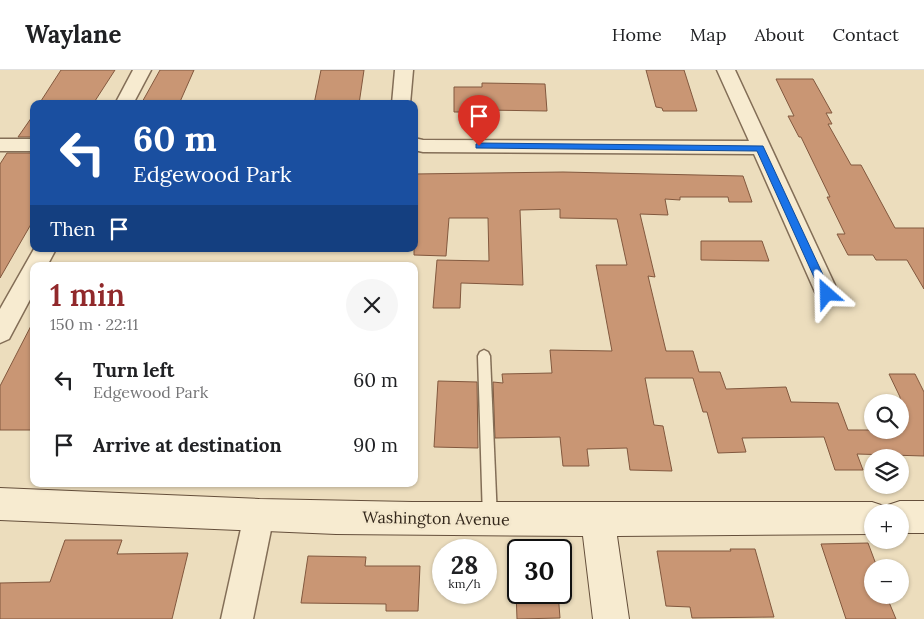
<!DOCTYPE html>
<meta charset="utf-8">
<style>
body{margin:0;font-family:Lora,serif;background:#f6f6f6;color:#202124;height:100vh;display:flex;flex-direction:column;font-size:19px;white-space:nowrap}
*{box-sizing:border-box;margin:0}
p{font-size:16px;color:#757577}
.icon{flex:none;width:28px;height:28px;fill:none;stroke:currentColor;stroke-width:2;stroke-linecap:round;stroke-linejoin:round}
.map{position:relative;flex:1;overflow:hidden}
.panel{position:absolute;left:30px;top:192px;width:388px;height:225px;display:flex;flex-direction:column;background:#fff;border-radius:10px;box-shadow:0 1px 4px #0004}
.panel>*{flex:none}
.hud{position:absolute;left:30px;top:30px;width:388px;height:152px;border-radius:10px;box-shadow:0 1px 4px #0004;background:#1a4fa0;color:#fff;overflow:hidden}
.buttons{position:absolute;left:864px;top:324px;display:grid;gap:10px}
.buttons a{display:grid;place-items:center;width:45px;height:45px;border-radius:50%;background:#fff;box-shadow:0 1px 4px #0004;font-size:25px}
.speed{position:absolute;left:432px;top:469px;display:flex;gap:10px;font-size:25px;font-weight:700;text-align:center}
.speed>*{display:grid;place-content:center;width:65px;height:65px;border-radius:50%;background:#fff;box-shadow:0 1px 4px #0004;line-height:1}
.speed small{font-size:12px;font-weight:400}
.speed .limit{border:2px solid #111;border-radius:8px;background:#fff;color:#111}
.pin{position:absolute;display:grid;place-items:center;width:42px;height:42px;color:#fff;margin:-51px -21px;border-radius:50% 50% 50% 0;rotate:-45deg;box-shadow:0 0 5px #0007}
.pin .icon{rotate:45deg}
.me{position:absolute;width:55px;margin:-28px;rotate:335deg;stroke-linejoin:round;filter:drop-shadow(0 0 4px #0008)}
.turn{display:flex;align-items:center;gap:18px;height:105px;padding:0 20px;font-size:22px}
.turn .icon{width:65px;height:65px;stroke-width:2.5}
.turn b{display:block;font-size:35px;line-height:42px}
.then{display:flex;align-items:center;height:48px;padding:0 20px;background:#0003;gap:10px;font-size:19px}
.round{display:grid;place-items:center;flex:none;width:52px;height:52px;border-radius:26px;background:#f6f6f6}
.summary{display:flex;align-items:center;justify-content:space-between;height:85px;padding:0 20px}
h1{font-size:30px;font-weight:600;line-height:38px;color:#91292b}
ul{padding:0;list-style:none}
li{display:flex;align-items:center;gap:15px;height:65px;padding:0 20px}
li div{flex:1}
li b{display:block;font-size:19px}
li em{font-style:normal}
header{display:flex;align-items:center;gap:30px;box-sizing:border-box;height:70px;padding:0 25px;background:#fff;border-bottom:1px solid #e0e0e0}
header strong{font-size:24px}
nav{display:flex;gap:28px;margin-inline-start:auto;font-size:18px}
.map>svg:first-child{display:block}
.building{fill:#c99674;stroke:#82583e}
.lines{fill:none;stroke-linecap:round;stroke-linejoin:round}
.lane-casing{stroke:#836e57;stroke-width:3}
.street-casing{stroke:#836e57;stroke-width:3}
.secondary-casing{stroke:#654f3b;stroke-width:2}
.lane{fill:#f7ebd0;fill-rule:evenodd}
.street{fill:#f7ebd0;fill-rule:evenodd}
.secondary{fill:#f7ebd0;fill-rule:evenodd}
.route{fill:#1a73e8;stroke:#114b97}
.labels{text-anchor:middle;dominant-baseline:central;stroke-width:5;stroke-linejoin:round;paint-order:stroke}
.street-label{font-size:16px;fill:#33271b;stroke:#f4e8cd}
</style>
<header>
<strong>Waylane</strong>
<nav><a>Home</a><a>Map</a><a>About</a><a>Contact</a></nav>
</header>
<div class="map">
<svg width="924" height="549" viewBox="0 0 924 549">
<rect width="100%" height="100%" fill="#ecddbd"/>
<!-- building -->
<g class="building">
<polygon points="61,0 115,0 93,34 39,34"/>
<polygon points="160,0 194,0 179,34 141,34"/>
<polygon points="321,0 364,0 359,34 314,34"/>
<polygon points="646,0 684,0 697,41 663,41 662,38 656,37"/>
<polygon points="776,9 813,9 832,43 826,43 832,54 828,54 851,95 861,95 895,158 924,158 924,219 907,190 876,190 873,185 848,185 837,164 845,164 827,127 830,127 801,67 799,67 788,46 794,46"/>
<polygon points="482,13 545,14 547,41 485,40 485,42 454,42 454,17 482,17"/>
<polygon points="34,44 34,67 18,67"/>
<polygon points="7,83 34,83 34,149 0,208 0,94"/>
<polygon points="563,102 743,106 752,132 729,132 728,127 680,127 680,130 665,129 668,145 640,144 655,207 648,206 666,281 693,281 699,302 720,302 726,319 786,317 791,332 838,333 848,360 900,360 900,327 889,304 915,304 924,322 924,386 857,384 863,400 835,400 824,367 742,368 746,382 718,383 707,342 703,342 693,308 645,308 654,355 663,356 672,401 630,400 627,378 587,379 589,396 563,396 560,367 495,368 493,312 503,313 502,304 552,303 550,280 612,281 596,195 627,195 617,149 560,148 560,139 520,140 523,215 461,213 460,238 433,238 437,190 489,191 488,148 449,148 446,186 414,185 414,104"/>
<polygon points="701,171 762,171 769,191 701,190"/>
<polygon points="34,250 34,360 0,360 0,316"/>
<polygon points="438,311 477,312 478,378 434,377"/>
<polygon points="65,470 122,470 117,484 188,483 172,549 0,549 0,513 50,512"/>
<polygon points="868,473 877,497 872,498 872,525 886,525 896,549 846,549 821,474"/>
<polygon points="730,479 755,479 774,547 692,548 690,537 666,536 657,481 731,481"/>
<polygon points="308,486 366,487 365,496 420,496 418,541 386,541 386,534 301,533"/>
<polygon points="516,522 558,522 560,548 517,549"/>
</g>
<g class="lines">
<!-- lane casing -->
<g class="lane-casing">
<polygon id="lane" points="484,280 488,282 490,286 497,449 495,454 490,456 485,454 483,449 478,286 480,282"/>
</g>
<!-- street casing -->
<g class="street-casing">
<g id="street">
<polygon points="133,0 151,0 133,34 115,34"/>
<polygon points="395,0 413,0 410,34 392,34"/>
<polygon points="717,0 735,0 839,224 835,231 827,234 819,231 754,84 423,82 414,80 414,68 423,70 749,71"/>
<rect x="0" y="69" width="34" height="12"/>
<polygon points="34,179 56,179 47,196 34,196 34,222 9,269 0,273 0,239"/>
<polygon points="259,430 270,434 274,445 253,549 221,549 244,445 248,434"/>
</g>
</g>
<!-- secondary casing -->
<g class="secondary-casing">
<polygon id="secondary" points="0,418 259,429 412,432 872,432 884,436 886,442 888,435 900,431 924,431 924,463 900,463 900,442 872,442 872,464 617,466 629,549 593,549 583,466 336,464 0,450"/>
</g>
<!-- lane -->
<use href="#lane" class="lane"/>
<!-- street -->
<use href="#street" class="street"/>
<!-- secondary -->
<use href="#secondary" class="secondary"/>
</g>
<!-- route -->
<polygon class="route" points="479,73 763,76 832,224 827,228 823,227 757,81 476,78 476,74"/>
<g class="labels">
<!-- street labels -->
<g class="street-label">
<text transform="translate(436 448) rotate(1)">Washington Avenue</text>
</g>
</g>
</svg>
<div class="buttons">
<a><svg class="icon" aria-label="search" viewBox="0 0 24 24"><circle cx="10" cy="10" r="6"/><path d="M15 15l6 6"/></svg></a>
<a><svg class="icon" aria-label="layers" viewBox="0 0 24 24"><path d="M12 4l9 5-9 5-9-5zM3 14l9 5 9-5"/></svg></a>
<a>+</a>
<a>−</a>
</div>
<div class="speed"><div>28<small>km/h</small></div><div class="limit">30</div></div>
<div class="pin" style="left:479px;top:76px;background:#d93025"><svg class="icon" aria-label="arrive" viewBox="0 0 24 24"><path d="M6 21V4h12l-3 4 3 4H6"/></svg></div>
<svg class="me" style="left:827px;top:224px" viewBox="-20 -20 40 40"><path d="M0-17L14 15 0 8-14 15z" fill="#1a73e8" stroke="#fff" stroke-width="4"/></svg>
<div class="hud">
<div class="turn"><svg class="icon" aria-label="left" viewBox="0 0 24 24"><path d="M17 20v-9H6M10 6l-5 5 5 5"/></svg><div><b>60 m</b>Edgewood Park</div></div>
<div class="then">Then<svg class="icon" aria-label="arrive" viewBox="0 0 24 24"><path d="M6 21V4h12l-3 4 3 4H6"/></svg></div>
</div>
<section class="panel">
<div class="summary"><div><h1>1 min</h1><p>150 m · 22:11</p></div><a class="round"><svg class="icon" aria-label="close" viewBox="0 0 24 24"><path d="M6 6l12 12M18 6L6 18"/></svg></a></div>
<ul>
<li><svg class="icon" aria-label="left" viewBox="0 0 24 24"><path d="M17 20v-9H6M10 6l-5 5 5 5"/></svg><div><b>Turn left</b><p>Edgewood Park</p></div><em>60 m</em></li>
<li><svg class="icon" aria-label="arrive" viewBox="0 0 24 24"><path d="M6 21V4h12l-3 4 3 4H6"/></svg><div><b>Arrive at destination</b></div><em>90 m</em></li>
</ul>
</section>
</div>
